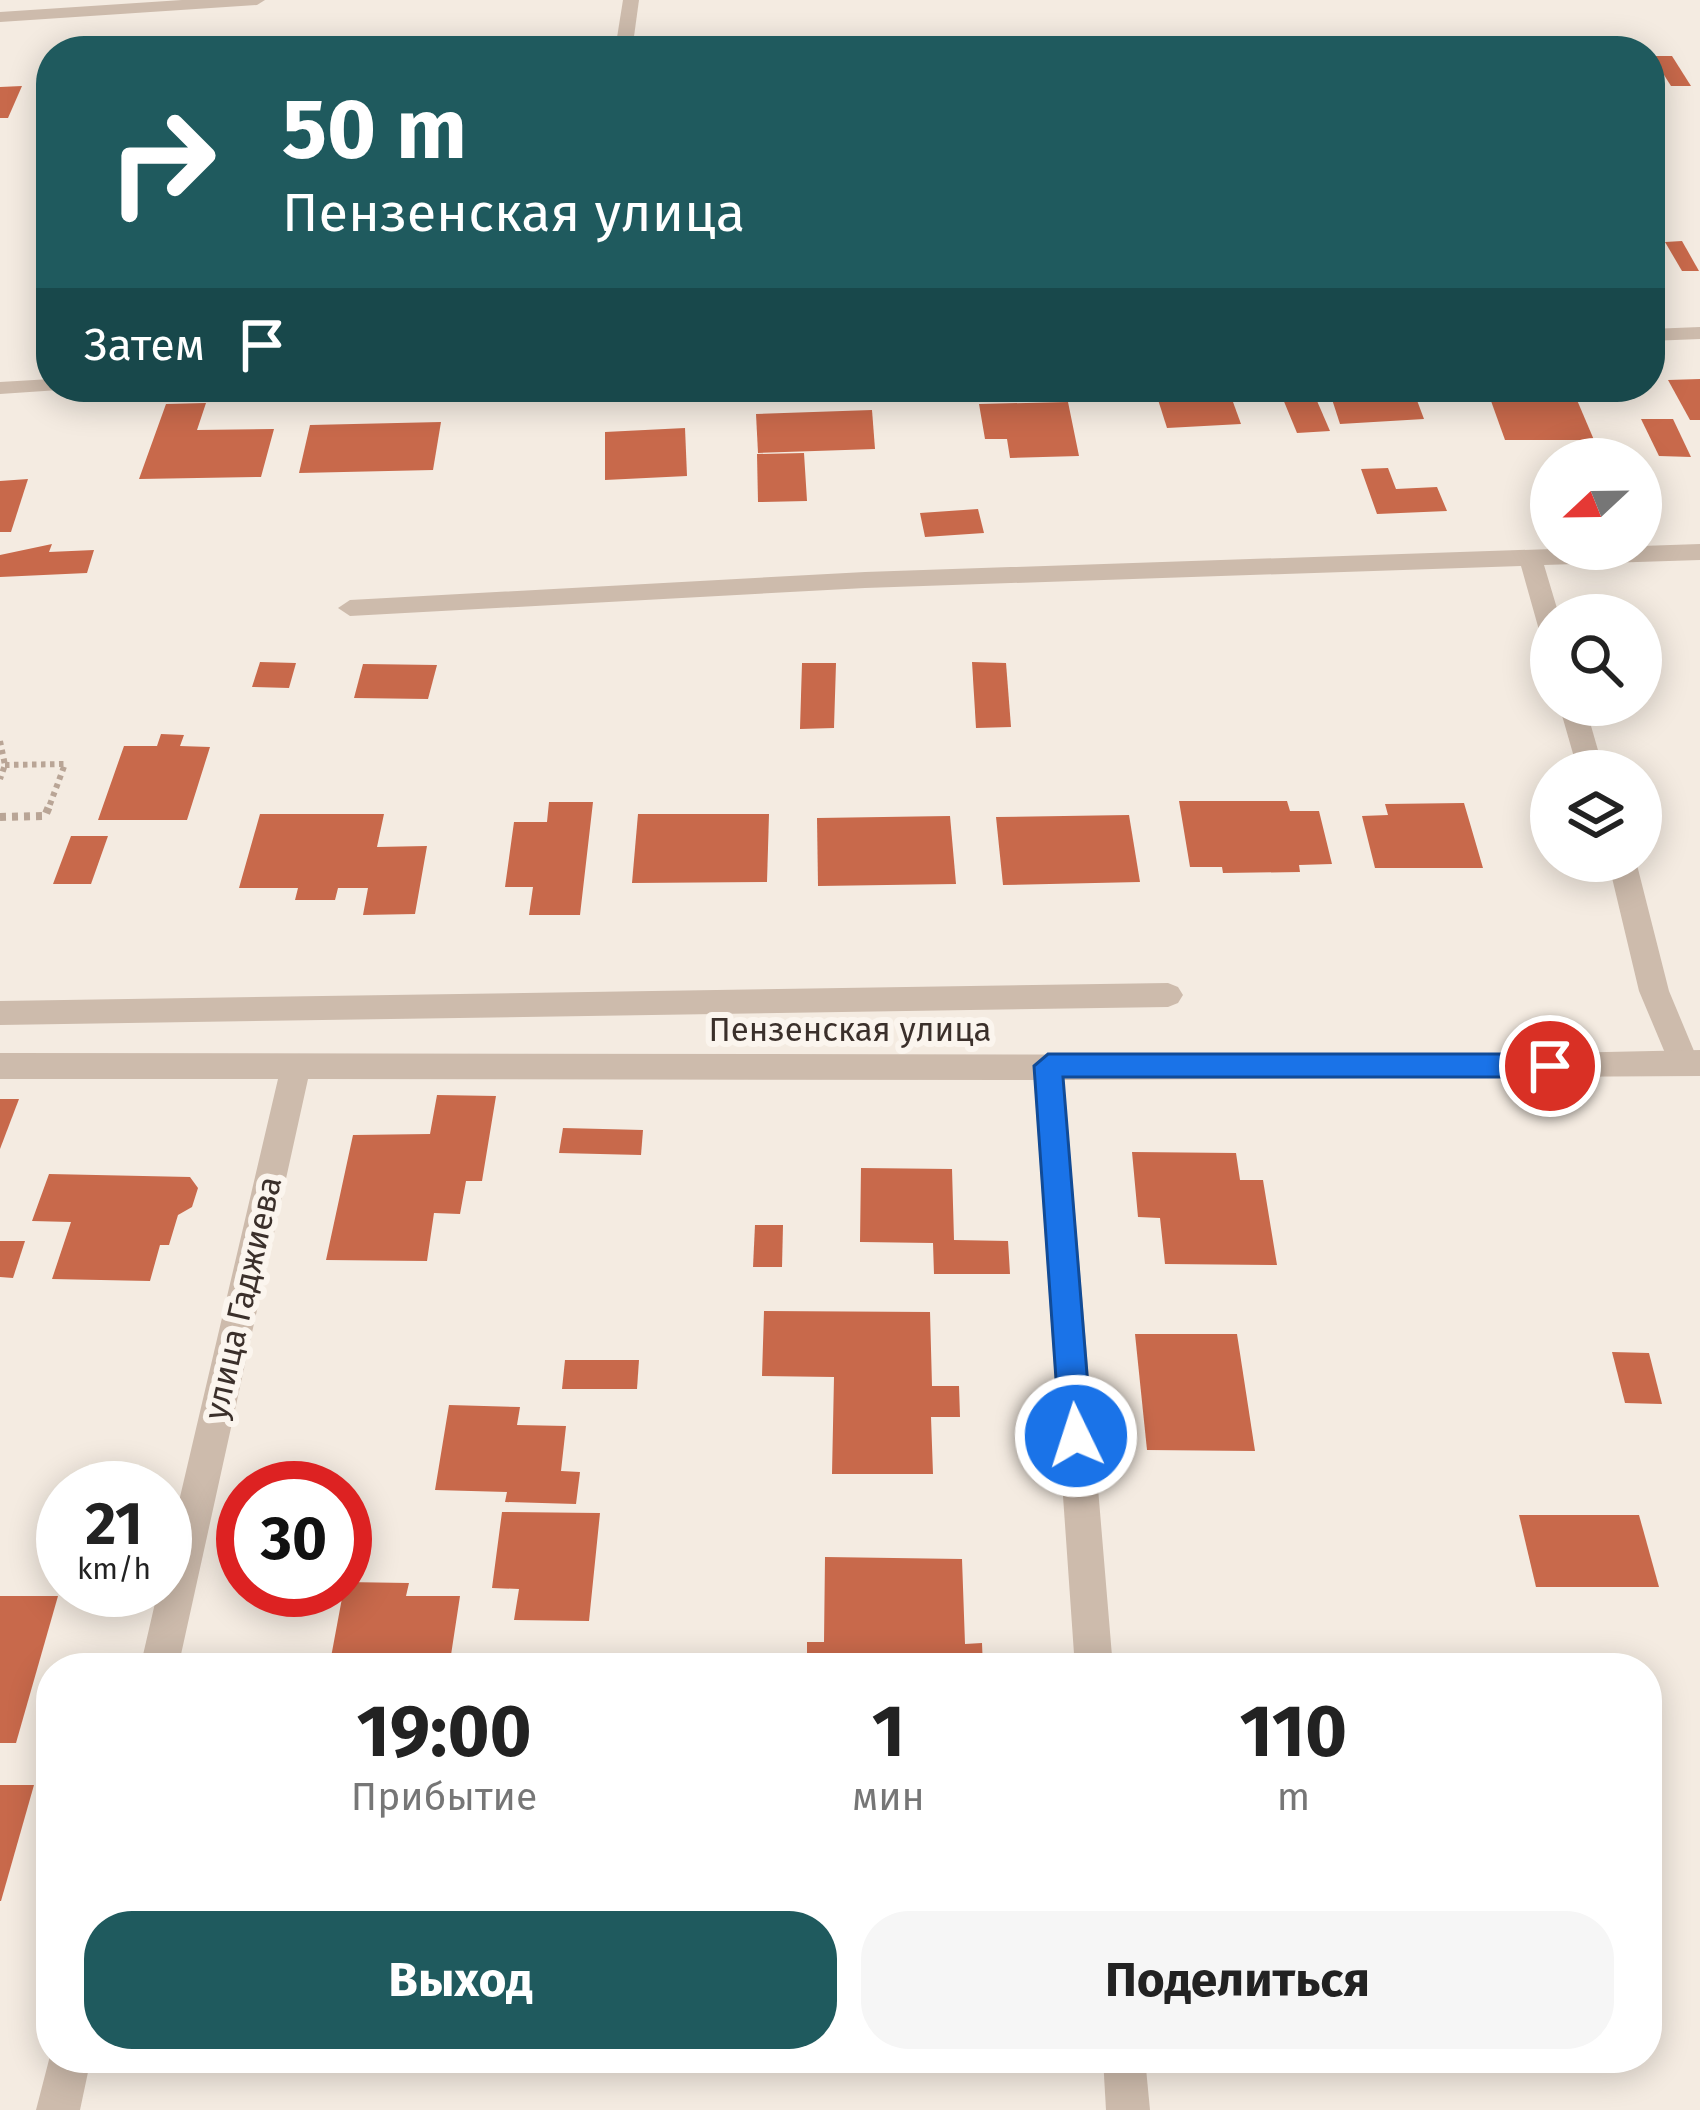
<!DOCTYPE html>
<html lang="ru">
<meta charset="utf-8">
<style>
body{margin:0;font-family:"Fira Sans",sans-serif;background:#f6f6f6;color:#222;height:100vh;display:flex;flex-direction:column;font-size:45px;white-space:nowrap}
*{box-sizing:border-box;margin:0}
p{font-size:39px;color:#767676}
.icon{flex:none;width:66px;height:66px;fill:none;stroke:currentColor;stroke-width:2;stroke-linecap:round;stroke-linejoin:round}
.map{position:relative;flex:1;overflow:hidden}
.details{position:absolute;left:36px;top:1653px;width:1626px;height:420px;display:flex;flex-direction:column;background:#fff;border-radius:48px;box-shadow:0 6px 30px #0003}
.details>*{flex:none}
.banner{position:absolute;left:36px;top:36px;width:1629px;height:366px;border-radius:48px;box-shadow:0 6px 30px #0003;background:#1f5a5e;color:#fff;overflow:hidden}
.needle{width:78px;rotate:248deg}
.buttons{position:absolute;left:1530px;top:438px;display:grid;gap:24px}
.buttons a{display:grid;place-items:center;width:132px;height:132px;border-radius:50%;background:#fff;box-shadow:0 6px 30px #0003;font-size:60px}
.speed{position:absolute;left:36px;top:1461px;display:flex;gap:24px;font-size:60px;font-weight:700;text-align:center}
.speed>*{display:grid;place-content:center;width:156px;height:156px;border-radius:50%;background:#fff;box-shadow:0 6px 30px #0003;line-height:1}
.speed small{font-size:30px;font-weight:400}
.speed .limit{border:18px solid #d22;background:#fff;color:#111}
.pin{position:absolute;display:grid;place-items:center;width:102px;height:102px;color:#fff;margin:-51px;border:6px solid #fff;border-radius:50%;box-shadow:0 3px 12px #0007}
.me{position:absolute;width:132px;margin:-66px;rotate:356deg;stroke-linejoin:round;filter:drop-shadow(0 0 9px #0008)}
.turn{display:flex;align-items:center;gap:42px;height:252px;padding:0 48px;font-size:54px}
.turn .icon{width:156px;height:156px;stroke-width:2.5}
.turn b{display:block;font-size:84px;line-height:102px}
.then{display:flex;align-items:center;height:114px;padding:0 48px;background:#0003;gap:24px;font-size:45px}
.eta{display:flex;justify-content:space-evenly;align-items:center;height:204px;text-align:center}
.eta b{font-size:72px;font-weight:700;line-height:84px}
.cta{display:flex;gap:24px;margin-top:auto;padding:24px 48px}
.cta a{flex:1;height:138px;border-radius:48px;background:#1f5a5e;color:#fff;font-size:48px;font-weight:700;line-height:138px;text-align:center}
.cta a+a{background:#f6f6f6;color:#222}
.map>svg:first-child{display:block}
.building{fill:#c8694b}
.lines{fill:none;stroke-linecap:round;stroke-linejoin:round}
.path-far1{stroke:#b9a596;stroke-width:6;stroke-dasharray:4.5 4.5;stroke-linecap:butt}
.path{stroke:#b9a596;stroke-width:8;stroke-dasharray:6 6;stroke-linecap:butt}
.service{fill:#cdbbac;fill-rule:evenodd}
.minor{fill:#cdbbac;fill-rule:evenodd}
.route{fill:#1a73e8;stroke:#114b97;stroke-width:3}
.labels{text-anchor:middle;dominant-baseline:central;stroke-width:12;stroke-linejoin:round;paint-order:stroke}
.street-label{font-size:33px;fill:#3b302b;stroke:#fbf5ee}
</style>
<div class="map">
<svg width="1700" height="2110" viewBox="0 0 1700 2110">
<rect width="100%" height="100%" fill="#f4ebe1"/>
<!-- building -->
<g class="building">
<polygon points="1652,56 1672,56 1691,86 1671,86"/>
<polygon points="22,86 8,118 0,118 0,87"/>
<polygon points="1682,241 1699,271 1682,271 1665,242"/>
<polygon points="1700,379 1700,420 1690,420 1668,380"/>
<polygon points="1154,387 1229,391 1241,424 1167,428"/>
<polygon points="1278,387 1311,387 1330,431 1297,433"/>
<polygon points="1358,387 1412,387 1424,419 1340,424 1329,390"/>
<polygon points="1486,387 1574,393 1594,440 1505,440"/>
<polygon points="1068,402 1079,456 1010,458 1007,439 985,439 979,404"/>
<polygon points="206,403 197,430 274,429 261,477 139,479 166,404"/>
<polygon points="872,410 875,449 758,453 756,414"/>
<polygon points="1641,419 1673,419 1691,457 1659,456"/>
<polygon points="441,422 433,470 299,473 310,425"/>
<polygon points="685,428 687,476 605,480 605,432"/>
<polygon points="804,453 807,501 758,502 757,454"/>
<polygon points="1388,468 1396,489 1437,487 1447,511 1377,514 1361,469"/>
<polygon points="28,479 11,532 0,532 0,481"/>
<polygon points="978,509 984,533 925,537 920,513"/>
<polygon points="52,544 49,552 94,550 87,573 0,577 0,555"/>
<polygon points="260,662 296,663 289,688 252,687"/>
<polygon points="972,662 1006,663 1011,727 976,728"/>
<polygon points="802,663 836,663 834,728 800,729"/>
<polygon points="363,664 437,665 428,699 354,698"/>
<polygon points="161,734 184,735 180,746 210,747 187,820 98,820 124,746 157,746"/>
<polygon points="1179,801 1287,801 1290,811 1319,811 1332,864 1299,865 1300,872 1223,873 1222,867 1190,867"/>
<polygon points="549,802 593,802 580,915 529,915 533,887 505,887 514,822 547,822"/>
<polygon points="1464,803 1483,868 1375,868 1362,816 1388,815 1385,804"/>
<polygon points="260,814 384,814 377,847 427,846 415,914 363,915 368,888 338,888 335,900 295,900 298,888 239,888"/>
<polygon points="638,814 769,814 767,882 632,883"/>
<polygon points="1129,815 1140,882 1003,885 996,817"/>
<polygon points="950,816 956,884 818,886 817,818"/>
<polygon points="71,836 108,836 91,884 53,884"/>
<polygon points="437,1095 496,1096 482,1181 466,1181 460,1214 434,1213 427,1261 326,1260 353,1135 430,1134"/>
<polygon points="0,1099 19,1099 0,1149"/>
<polygon points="563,1128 643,1130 641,1155 559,1153"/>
<polygon points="1132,1152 1236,1153 1240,1180 1263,1180 1277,1265 1165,1264 1160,1218 1138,1217"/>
<polygon points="861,1168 952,1169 954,1240 1008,1241 1010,1274 934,1274 933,1243 860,1242"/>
<polygon points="49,1174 190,1177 198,1188 192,1207 178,1215 169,1245 160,1245 150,1281 52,1279 71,1222 32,1221"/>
<polygon points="755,1225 783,1225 782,1267 753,1267"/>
<polygon points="0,1241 25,1241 13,1278 0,1277"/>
<polygon points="764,1311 930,1312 932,1386 959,1386 960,1417 931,1417 933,1474 832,1474 834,1377 762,1376"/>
<polygon points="1135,1334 1237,1334 1255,1451 1147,1450"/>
<polygon points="1612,1352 1649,1353 1662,1404 1625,1403"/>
<polygon points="565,1360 639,1360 637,1389 562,1389"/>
<polygon points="449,1405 520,1407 517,1425 566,1426 561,1471 580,1472 576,1504 505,1502 507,1492 435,1490"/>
<polygon points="502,1512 600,1513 589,1621 514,1620 519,1589 492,1588"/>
<polygon points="1519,1515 1639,1515 1659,1587 1536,1587"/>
<polygon points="825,1557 962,1559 965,1644 982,1643 983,1668 807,1668 807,1642 824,1642"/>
<polygon points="345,1582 409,1583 406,1596 460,1596 449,1668 329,1668"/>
<polygon points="0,1596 58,1596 16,1743 0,1743"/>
<polygon points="0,1785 34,1785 1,1901 0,1901"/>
</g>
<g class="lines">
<!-- path-far1 -->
<g class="path-far1">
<polyline points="0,741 5,765 0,779"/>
<polyline points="5,765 65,764 49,807"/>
</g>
<!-- path -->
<polyline class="path" points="0,817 45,816 50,804"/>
<!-- service -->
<g class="service">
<polygon points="623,0 639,0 632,51 615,50"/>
<polygon points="1700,544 1700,560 1544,565 1559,615 1551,615 1551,638 1539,630 1521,566 865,588 350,616 338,608 350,600 865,572"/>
<polygon points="1559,705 1585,705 1604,771 1578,771"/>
<polygon points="1608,861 1636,861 1669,991 1699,1063 1695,1072 1673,1072 1639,991"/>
<polygon points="1168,983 1178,987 1183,995 1178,1003 1168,1007 0,1025 0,1001"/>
</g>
<!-- minor -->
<g class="minor">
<polygon points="182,0 265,0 257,5 0,22 0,12"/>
<polygon points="1700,327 1700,339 1650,341 1650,329"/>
<polygon points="51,379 51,387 59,390 0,394 0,382"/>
<polygon points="1700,1050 1700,1076 1064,1080 1113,1668 1075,1668 1034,1080 308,1079 178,1668 140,1668 158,1590 165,1590 165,1561 278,1079 0,1079 0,1053 1460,1055"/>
<polygon points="51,2052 51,2058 91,2058 80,2110 36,2110"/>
<polygon points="1103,2058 1145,2058 1150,2110 1106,2110"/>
</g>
</g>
<!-- route -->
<polygon class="route" points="1048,1054 1550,1054 1563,1066 1550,1077 1063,1077 1092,1436 1087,1447 1076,1452 1065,1447 1060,1436 1034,1066"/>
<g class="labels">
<!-- street labels -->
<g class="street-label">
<text x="850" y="1030">Пензенская улица</text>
<text transform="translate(243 1298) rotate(-77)">улица Гаджиева</text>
</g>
</g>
</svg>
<div class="buttons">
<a><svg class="needle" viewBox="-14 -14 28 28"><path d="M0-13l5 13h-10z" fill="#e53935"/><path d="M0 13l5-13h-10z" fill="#767676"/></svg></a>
<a><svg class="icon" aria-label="search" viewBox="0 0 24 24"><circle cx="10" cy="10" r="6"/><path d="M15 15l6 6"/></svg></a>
<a><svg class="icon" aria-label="layers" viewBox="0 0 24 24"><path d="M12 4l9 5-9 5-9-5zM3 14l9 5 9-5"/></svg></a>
</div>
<div class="speed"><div>21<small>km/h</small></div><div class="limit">30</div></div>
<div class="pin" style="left:1550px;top:1066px;background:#d93025"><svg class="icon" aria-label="arrive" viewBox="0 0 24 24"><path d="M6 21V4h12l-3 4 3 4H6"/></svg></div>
<svg class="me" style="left:1076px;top:1436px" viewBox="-20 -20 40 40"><circle r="17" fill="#1a73e8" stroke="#fff" stroke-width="3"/><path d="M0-11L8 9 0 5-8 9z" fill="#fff"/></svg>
<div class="banner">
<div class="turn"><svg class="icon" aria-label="right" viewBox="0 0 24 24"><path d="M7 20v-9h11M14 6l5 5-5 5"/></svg><div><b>50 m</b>Пензенская улица</div></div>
<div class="then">Затем<svg class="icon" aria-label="arrive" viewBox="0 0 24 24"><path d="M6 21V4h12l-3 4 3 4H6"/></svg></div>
</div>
<section class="details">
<div class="eta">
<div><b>19:00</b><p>Прибытие</p></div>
<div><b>1</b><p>мин</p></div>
<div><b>110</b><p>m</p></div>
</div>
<div class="cta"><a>Выход</a><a>Поделиться</a></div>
</section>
</div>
